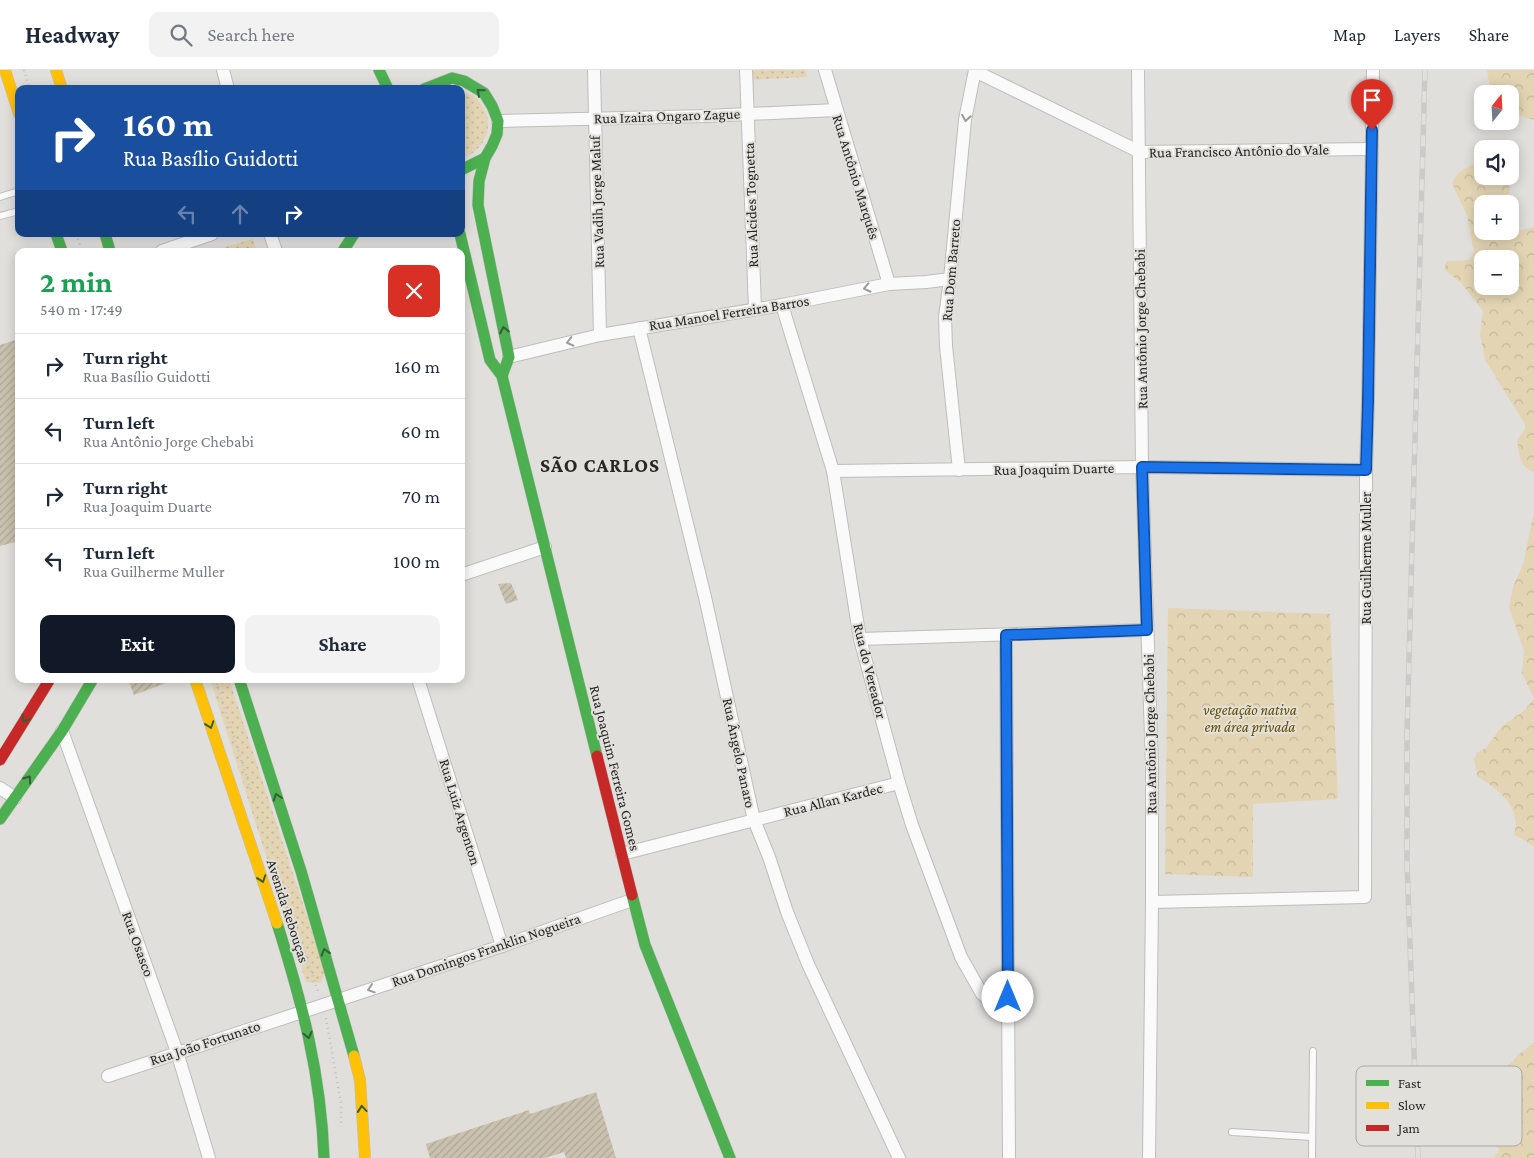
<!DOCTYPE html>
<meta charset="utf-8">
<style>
body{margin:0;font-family:"Crimson Pro",serif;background:#f2f2f3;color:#1f2937;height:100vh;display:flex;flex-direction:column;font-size:19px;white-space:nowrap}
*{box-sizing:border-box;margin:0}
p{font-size:16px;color:#747a83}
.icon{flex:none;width:28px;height:28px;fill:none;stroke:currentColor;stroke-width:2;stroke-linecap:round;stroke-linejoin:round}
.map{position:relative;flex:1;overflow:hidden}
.sheet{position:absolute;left:15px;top:178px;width:450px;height:435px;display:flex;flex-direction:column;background:#fff;border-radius:10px;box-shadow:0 2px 12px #0003}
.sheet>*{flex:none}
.top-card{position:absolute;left:15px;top:15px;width:450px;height:152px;border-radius:10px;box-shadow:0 2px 12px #0003;background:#1a4fa0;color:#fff;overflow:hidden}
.needle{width:32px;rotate:18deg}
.controls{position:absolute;left:1474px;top:15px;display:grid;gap:10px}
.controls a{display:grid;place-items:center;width:45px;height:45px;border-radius:10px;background:#fff;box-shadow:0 2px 12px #0003;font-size:25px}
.pin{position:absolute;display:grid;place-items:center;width:42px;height:42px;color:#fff;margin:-51px -21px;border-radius:50% 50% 50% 0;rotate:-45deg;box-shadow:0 0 5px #0007}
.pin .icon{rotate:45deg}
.me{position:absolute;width:55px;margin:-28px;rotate:0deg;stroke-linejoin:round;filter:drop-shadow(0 0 4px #0008)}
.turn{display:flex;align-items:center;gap:18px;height:105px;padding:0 25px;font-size:22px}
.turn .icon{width:65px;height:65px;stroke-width:2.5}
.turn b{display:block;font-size:35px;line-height:42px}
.lanes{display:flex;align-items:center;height:48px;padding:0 25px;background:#0003;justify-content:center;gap:25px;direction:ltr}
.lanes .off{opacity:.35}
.round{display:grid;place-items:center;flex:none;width:52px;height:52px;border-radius:10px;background:#f2f2f3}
.head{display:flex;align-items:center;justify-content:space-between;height:85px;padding:0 25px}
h1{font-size:30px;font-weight:700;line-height:38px;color:#1e9e55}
.action{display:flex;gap:10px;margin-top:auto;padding:10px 25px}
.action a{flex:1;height:58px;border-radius:10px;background:#111827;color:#fff;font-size:20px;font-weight:700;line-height:58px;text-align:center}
.action a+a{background:#f2f2f3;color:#1f2937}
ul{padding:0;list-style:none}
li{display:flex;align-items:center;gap:15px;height:65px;padding:0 25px;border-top:1px solid #e0e1e3}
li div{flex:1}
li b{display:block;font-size:19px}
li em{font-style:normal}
header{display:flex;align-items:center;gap:30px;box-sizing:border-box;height:70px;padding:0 25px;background:#fff;border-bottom:1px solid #e0e1e3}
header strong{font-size:24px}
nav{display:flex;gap:28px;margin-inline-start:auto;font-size:18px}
.search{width:350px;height:45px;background:#f2f2f3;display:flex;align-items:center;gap:12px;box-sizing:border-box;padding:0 18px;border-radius:10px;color:#747a83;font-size:19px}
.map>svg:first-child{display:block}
.grass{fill:url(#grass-dots)}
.forest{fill:url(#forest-crowns);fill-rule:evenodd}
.building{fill:url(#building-hatch)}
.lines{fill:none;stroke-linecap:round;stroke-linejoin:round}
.lane-casing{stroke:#bfbdbb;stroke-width:8}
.street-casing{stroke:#bfbdbb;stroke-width:14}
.fast-casing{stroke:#bfbdbb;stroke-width:12}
.slow-casing{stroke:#bfbdbb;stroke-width:12}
.jam-casing{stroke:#bfbdbb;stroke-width:12}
.path{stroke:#c0bfbf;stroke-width:2.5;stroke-dasharray:1 4;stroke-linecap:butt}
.lane{stroke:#fafafa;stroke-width:6}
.street{stroke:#fafafa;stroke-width:12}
.fast{stroke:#4caf50;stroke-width:11}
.slow{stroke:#ffc107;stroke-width:11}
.jam{stroke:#c62828;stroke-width:11}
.rail-casing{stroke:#cacac9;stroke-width:5.5}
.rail{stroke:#e2e0db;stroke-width:4;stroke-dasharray:11;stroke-linecap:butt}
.oneway{stroke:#365d37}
.oneway2{stroke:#9c9b9b}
.route-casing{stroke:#114b97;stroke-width:12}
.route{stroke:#1a73e8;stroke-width:9}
.labels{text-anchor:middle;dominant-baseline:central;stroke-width:4;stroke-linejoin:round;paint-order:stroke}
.street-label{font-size:15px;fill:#282726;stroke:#e2e0db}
.park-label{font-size:15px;font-style:italic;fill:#674f01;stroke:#e2e0db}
.district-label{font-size:20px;font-weight:bold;letter-spacing:1px;fill:#282726;stroke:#e2e0db}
.key{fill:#e2e0db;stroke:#aaa8a5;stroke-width:1}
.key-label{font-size:14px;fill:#282726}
</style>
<header>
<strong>Headway</strong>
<div class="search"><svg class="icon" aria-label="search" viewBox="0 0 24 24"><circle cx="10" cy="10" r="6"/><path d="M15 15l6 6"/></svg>Search here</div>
<nav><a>Map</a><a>Layers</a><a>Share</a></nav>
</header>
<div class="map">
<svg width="1534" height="1088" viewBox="0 0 1534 1088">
<defs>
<pattern id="grass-dots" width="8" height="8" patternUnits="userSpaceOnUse" patternTransform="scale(1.25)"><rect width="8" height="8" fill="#e3d5b4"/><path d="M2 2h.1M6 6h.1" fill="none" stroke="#c3b79b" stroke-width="1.8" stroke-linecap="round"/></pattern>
<pattern id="forest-crowns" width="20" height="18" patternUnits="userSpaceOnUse" patternTransform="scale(1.25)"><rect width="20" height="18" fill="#e3d5b4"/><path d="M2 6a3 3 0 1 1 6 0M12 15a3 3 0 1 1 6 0" fill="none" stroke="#c3b79b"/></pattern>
<pattern id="building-hatch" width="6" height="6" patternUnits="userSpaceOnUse" patternTransform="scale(1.25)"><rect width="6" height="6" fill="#cac2af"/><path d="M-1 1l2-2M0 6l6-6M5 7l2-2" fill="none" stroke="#aea796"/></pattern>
</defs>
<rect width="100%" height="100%" fill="#e1dfdc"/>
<!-- grass -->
<g class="grass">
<polygon points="749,0 805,0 807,7 749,10"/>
<path d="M 461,21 L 475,26 C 480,32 485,39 487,46 C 492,66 479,83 461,89 Z"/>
<polygon points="253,169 257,181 211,181"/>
<polygon points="210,609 229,609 325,901 321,913 306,912"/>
</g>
<!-- forest -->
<g class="forest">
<polygon points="1487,0 1534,0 1534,50 1521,46 1510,37 1510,24 1496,24 1489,13"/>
<path d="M 1482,91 L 1482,106 L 1510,106 L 1510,100 L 1511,107 L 1507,134 L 1482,134 L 1482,161 L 1509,161 L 1517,166 L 1521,160 L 1534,157 L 1534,402 C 1519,398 1519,383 1517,370 L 1525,359 L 1525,354 L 1485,290 L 1480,264 L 1483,241 L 1461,213 L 1444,199 L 1447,191 L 1469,190 L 1474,182 L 1467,145 L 1452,114 C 1457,99 1469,97 1482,91 ZM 1482,189 L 1510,189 L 1510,216 L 1482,216 Z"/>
<path d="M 1534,442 L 1534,776 L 1514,765 C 1522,736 1497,719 1477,706 L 1474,689 L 1477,683 L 1486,678 L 1502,656 L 1525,640 L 1534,628 L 1522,603 L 1524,581 L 1509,537 L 1513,517 L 1523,494 Z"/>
<polygon points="1168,538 1330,544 1338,729 1253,734 1253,807 1165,804"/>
<polygon points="1534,972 1534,1088 1493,1088 1500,1080 1478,1060 1453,1045 1502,1003 1518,985"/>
</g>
<!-- building -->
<g class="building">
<polygon points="19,269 19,471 0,476 0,275"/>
<polygon points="511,513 518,530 506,534 498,514"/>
<polygon points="128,609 174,609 174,610 134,625"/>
<polygon points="596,1022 616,1088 566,1088 564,1082 545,1088 430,1088 426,1074 529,1040 530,1044"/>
</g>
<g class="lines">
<!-- lane casing -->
<g class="lane-casing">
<g id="lane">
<polyline points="0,127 19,121"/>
<polyline points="0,146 19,141"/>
<polyline points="1232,1062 1312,1067"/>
<polyline points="1312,1088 1313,981"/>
</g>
</g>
<!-- street casing -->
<g class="street-casing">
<g id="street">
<polyline points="223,0 228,19"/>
<polyline points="594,0 600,265"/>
<polyline points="746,0 755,239"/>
<polyline points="825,0 889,214"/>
<polyline points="1138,0 1142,397 1152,696 1152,832 1149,1088"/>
<polyline points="975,1 1140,82 1371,79"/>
<polyline points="498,51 707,46 836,40"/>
<polyline points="270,164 276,181"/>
<polyline points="162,181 212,164"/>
<polyline points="782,235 833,401 860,569 899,713 912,755 961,887 982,924 1008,946"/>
<polyline points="639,258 705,527 754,750 769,787 787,842 808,894 899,1088"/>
<polyline points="509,287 600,265 782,235 889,214 926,212 950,209"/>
<polyline points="959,400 946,276 945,247 950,209 965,50 975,0"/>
<polyline points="833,401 1142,397 1366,400"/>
<polyline points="461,505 545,477"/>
<polyline points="1006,565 1009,1088"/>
<polyline points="860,569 1147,560"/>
<polyline points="418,609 502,876"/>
<polyline points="62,661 177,982 209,1088"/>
<polyline points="0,718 15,728"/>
<polyline points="622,784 899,713"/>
<polyline points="1152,832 1365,827 1366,400 1368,331 1373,0"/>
<polyline points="108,1006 502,876 632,830"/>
</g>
</g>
<!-- fast casing -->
<g class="fast-casing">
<g id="fast">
<polyline points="379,0 388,19"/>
<polyline points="424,19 452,8 464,11 484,23 492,36 498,51 497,64 492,76 485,88 461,100"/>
<polyline points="485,88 479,111 478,135 509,287 502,306"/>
<polyline points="56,164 62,181"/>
<polyline points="105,164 110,181"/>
<polyline points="460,164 490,290 502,306 597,686"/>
<polyline points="343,181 354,164"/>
<polyline points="239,609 301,801 354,986"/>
<polyline points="0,749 62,661 93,609"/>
<polyline points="632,825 645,875 730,1088"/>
<path d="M 277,853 C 302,933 321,1003 324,1088"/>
</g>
</g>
<!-- slow casing -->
<g class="slow-casing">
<g id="slow">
<polyline points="5,0 19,44"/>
<polyline points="56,0 62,19"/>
<polyline points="195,609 277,853"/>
<polyline points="354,986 360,1010 365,1088"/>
</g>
</g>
<!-- jam casing -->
<g class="jam-casing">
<g id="jam">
<polyline points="597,686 632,825"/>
<polyline points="0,690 50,609"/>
</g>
</g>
<!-- path -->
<g class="path">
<polyline points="24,0 29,17"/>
<polyline points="76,164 82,181"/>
<polyline points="215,609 251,720"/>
<polyline points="303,877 319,924"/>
<polyline points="326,948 341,1034 341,1057"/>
</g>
<!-- lane -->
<use href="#lane" class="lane"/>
<!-- street -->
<use href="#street" class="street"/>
<!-- fast -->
<use href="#fast" class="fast"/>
<!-- slow -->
<use href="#slow" class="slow"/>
<!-- jam -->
<use href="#jam" class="jam"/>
<!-- rail casing -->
<g class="rail-casing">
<polyline id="rail" points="1418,1088 1407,795 1407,662 1425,0"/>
</g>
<!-- rail -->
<use href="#rail" class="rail"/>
</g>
<!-- one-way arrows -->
<defs><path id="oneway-chevron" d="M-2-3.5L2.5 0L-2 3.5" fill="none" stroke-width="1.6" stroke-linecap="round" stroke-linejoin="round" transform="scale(1.25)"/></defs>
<g class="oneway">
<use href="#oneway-chevron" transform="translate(480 22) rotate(-139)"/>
<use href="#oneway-chevron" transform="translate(504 260) rotate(-101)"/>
<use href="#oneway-chevron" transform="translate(25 649) rotate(122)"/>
<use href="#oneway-chevron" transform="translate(210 655) rotate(71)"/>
<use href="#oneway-chevron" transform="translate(28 709) rotate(-55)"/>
<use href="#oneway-chevron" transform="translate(277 727) rotate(-108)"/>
<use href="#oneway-chevron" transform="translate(262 809) rotate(71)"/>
<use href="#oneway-chevron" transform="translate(325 882) rotate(-107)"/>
<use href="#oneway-chevron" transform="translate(308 965) rotate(77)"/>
<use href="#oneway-chevron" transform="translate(362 1039) rotate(-95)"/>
</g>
<g class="oneway2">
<use href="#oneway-chevron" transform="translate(966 48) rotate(99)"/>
<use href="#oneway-chevron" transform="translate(867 218) rotate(168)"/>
<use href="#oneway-chevron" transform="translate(570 272) rotate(166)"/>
<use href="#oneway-chevron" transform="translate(371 919) rotate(162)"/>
</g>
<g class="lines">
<!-- route casing -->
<g class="route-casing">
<polyline id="route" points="1008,927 1006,565 1147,560 1142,397 1366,400 1368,331 1372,60"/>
</g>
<!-- route -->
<use href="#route" class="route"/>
</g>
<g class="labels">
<!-- street labels -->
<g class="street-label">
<text transform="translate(667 46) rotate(-2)">Rua Izaira Ongaro Zague</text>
<text transform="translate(1239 81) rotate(-1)">Rua Francisco Antônio do Vale</text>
<text transform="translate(856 107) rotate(73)">Rua Antônio Marquês</text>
<text transform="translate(597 132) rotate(-92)">Rua Vadih Jorge Maluf</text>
<text transform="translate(751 135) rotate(-92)">Rua Alcides Tognetta</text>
<text transform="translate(951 200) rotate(-85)">Rua Dom Barreto</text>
<text transform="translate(729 243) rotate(-9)">Rua Manoel Ferreira Barros</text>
<text transform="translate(1141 259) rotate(-91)">Rua Antônio Jorge Chebabi</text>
<text transform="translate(1054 399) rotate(-1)">Rua Joaquim Duarte</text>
<text transform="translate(1366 488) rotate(-90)">Rua Guilherme Muller</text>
<text transform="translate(870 601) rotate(76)">Rua do Vereador</text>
<text transform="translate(1150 664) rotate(-91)">Rua Antônio Jorge Chebabi</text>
<text transform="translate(739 683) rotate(78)">Rua Ângelo Panaro</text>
<text transform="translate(615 698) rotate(76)">Rua Joaquim Ferreira Gomes</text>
<text transform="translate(833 730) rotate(-14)">Rua Allan Kardec</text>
<text transform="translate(460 742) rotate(73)">Rua Luiz Argenton</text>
<text transform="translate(288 841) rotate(72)">Avenida Rebouças</text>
<text transform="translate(138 874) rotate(70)">Rua Osasco</text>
<text transform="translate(486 880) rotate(-19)">Rua Domingos Franklin Nogueira</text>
<text transform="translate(205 973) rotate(-18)">Rua João Fortunato</text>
</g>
<!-- park labels -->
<g class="park-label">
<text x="1250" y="640">vegetação nativa<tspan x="1250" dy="17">em área privada</tspan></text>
</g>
<!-- district labels -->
<g class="district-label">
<text x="600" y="395">SÃO CARLOS</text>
</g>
</g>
<!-- legend -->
<rect x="1356" y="996" width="166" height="80" rx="8" class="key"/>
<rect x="1366" y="1010" width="23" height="6" fill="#4caf50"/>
<rect x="1366" y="1032" width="23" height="7" fill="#ffc107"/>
<rect x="1366" y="1055" width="23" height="6" fill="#c62828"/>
<g class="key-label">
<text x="1398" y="1018">Fast</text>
<text x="1398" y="1040">Slow</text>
<text x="1398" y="1063">Jam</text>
</g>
</svg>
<div class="controls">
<a><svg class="needle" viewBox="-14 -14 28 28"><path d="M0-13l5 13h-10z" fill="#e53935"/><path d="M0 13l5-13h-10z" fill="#747a83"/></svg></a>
<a><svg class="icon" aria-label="sound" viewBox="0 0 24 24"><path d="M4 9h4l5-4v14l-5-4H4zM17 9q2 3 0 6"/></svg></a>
<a>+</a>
<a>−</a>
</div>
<div class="pin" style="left:1372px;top:60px;background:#d93025"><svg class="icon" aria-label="arrive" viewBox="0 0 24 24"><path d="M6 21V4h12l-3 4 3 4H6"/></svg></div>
<svg class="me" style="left:1008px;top:927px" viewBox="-20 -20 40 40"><circle r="19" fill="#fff"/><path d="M0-13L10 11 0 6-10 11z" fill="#1a73e8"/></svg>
<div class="top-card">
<div class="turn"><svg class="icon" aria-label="right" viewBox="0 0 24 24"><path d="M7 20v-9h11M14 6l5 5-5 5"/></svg><div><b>160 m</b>Rua Basílio Guidotti</div></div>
<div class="lanes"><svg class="icon off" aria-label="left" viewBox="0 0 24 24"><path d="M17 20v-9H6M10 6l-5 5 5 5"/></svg><svg class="icon off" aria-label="ahead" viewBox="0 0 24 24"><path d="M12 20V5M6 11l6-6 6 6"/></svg><svg class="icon" aria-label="right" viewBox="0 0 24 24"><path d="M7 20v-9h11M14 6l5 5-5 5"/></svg></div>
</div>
<section class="sheet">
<div class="head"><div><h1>2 min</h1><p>540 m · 17:49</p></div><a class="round" style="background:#d93025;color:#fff"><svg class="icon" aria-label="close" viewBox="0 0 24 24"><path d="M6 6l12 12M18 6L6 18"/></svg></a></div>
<ul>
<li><svg class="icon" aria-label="right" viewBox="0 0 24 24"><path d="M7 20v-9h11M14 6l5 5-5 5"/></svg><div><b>Turn right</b><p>Rua Basílio Guidotti</p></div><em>160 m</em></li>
<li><svg class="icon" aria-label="left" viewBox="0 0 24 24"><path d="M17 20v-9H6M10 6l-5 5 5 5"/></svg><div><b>Turn left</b><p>Rua Antônio Jorge Chebabi</p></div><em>60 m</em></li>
<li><svg class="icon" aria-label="right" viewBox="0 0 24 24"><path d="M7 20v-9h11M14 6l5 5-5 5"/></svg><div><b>Turn right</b><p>Rua Joaquim Duarte</p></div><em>70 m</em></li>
<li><svg class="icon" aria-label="left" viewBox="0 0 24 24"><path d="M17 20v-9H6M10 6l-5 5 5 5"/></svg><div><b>Turn left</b><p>Rua Guilherme Muller</p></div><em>100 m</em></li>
</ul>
<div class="action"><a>Exit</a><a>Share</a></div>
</section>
</div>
